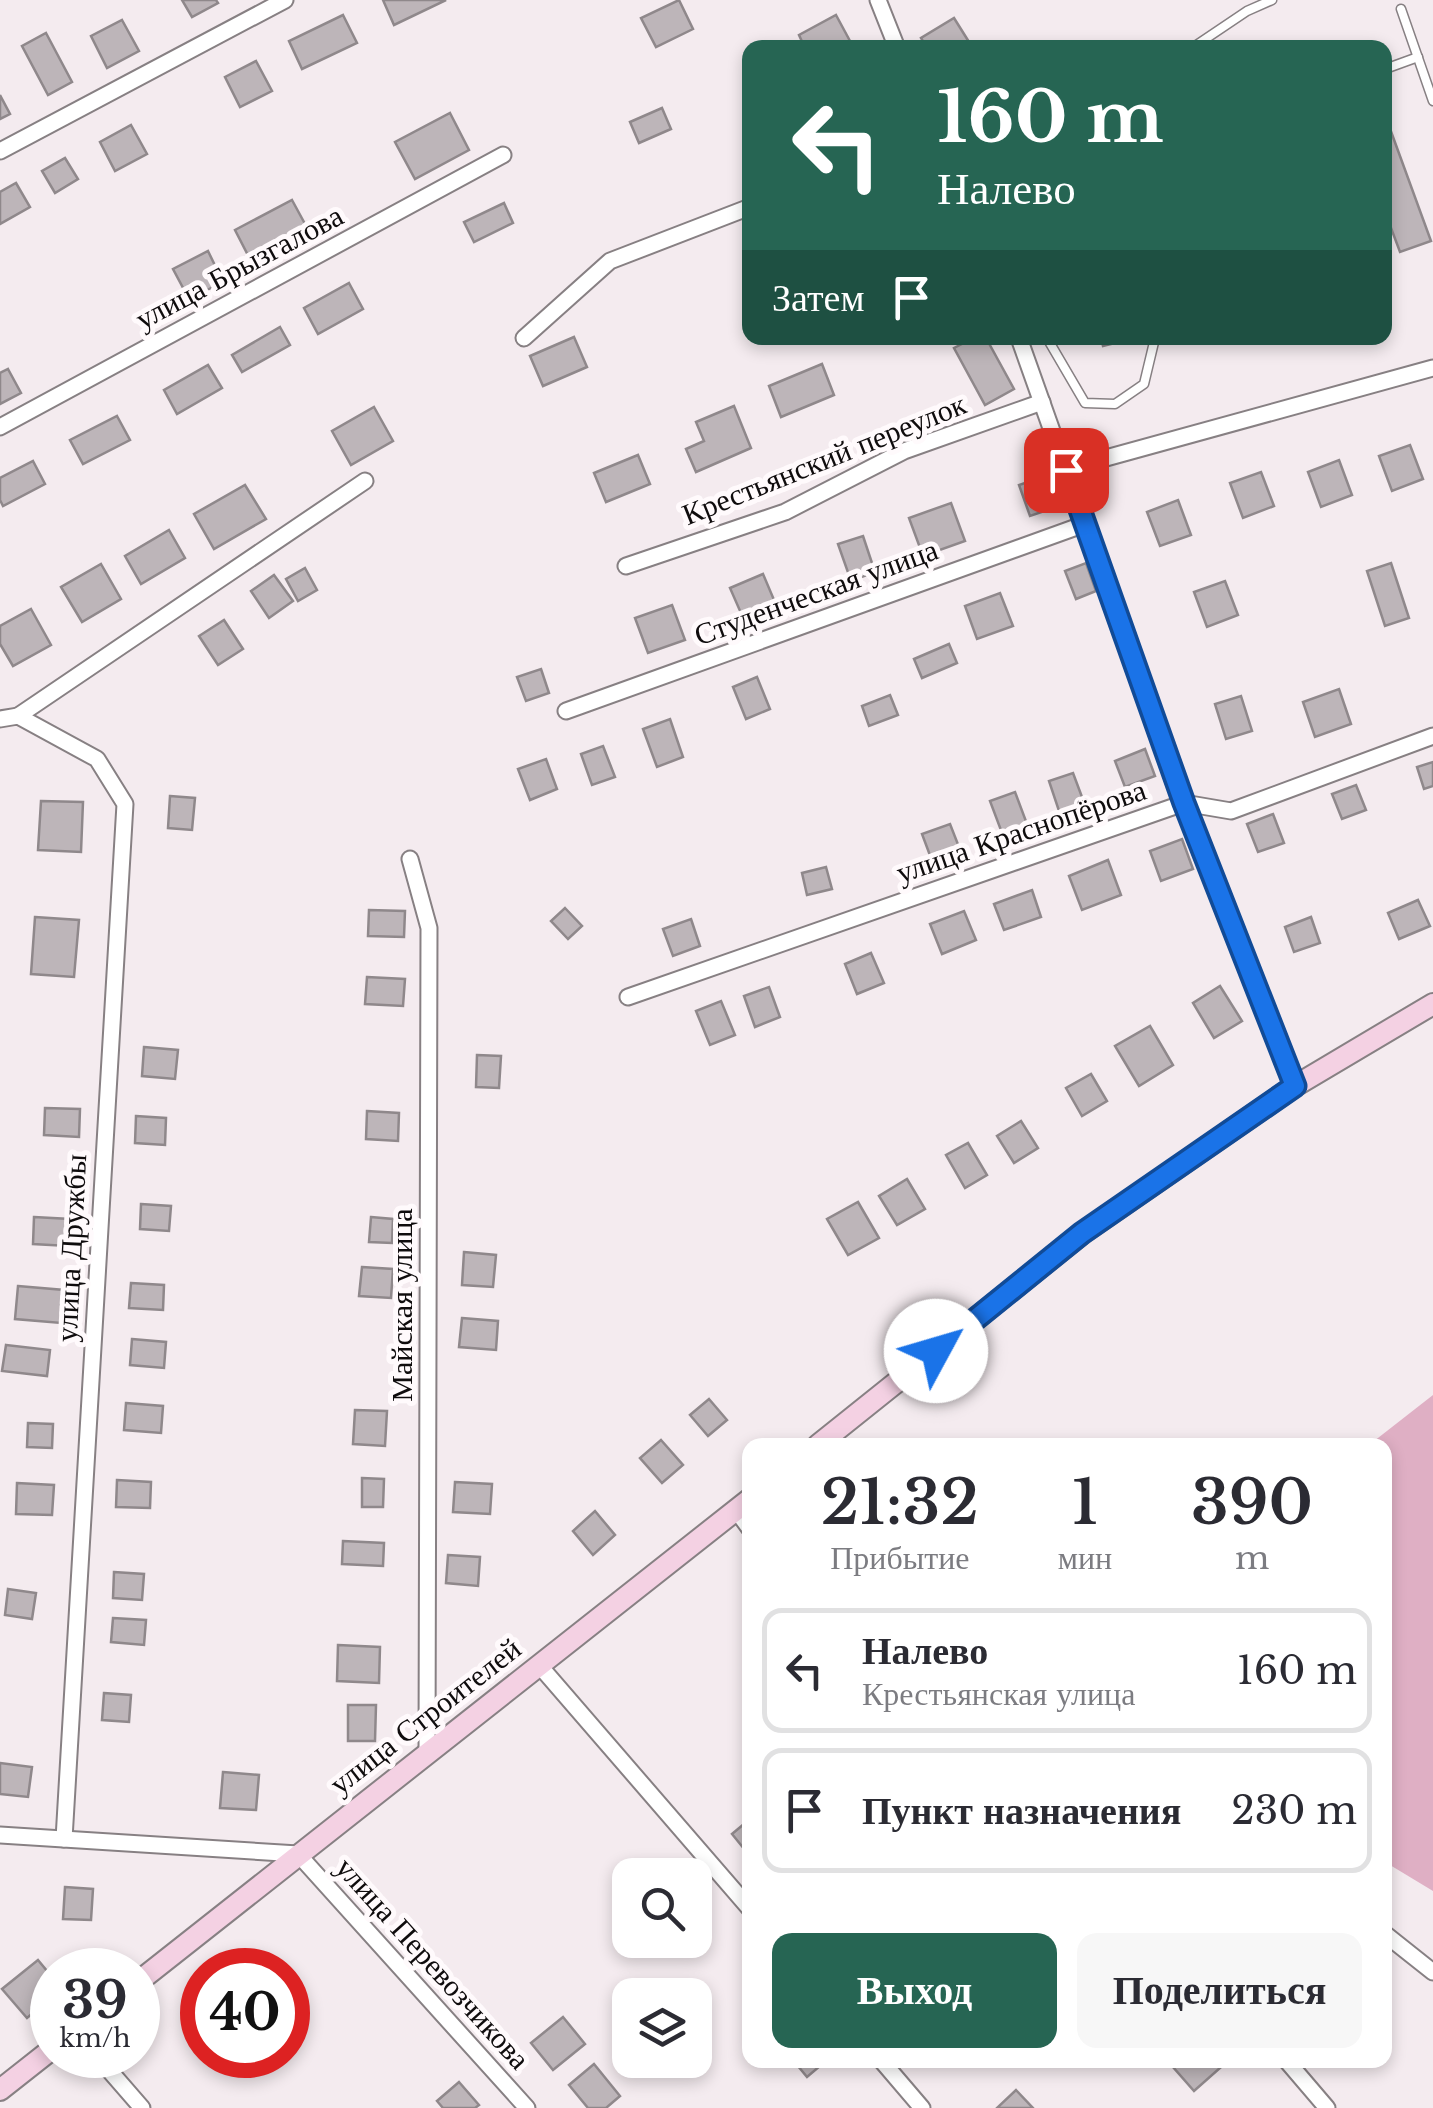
<!DOCTYPE html>
<html lang="ru">
<meta charset="utf-8">
<style>
body{margin:0;font-family:"Libre Baskerville",serif;background:#f7f7f7;color:#2b2b33;height:100vh;display:flex;flex-direction:column;font-size:38px;white-space:nowrap}
*{box-sizing:border-box;margin:0}
p{font-size:32px;color:#7c7c81}
.icon{flex:none;width:55px;height:55px;fill:none;stroke:currentColor;stroke-width:2;stroke-linecap:round;stroke-linejoin:round}
.map{position:relative;flex:1;overflow:hidden}
.side{position:absolute;left:742px;top:1438px;width:650px;height:630px;display:flex;flex-direction:column;background:#fff;border-radius:20px;box-shadow:0 5px 15px #0003}
.side>*{flex:none}
.guide{position:absolute;left:742px;top:40px;width:650px;height:305px;border-radius:20px;box-shadow:0 5px 15px #0003;background:#266553;color:#fff;overflow:hidden}
.buttons{position:absolute;left:612px;top:1858px;display:grid;gap:20px}
.buttons a{display:grid;place-items:center;width:100px;height:100px;border-radius:20px;background:#fff;box-shadow:0 5px 15px #0003;font-size:50px}
.speed{position:absolute;left:30px;top:1948px;display:flex;gap:20px;font-size:50px;font-weight:700;text-align:center}
.speed>*{display:grid;place-content:center;width:130px;height:130px;border-radius:50%;background:#fff;box-shadow:0 5px 15px #0003;line-height:1}
.speed small{font-size:25px;font-weight:400}
.speed .limit{border:15px solid #d22;background:#fff;color:#111}
.pin{position:absolute;display:grid;place-items:center;width:85px;height:85px;color:#fff;margin:-42px;border-radius:20px;box-shadow:0 5px 15px #0006}
.me{position:absolute;width:110px;margin:-55px;rotate:51deg;stroke-linejoin:round;filter:drop-shadow(0 0 8px #0008)}
.turn{display:flex;align-items:center;gap:35px;height:210px;padding:0 30px;font-size:45px}
.turn .icon{width:130px;height:130px;stroke-width:2.5}
.turn b{display:block;font-size:70px;line-height:85px}
.then{display:flex;align-items:center;height:95px;padding:0 30px;background:#0003;gap:20px;font-size:38px}
.eta{display:flex;justify-content:space-evenly;align-items:center;height:170px;text-align:center}
.eta b{font-size:60px;font-weight:600;line-height:70px}
.button{display:flex;gap:20px;margin-top:auto;padding:20px 30px}
.button a{flex:1;height:115px;border-radius:20px;background:#266553;color:#fff;font-size:40px;font-weight:600;line-height:115px;text-align:center}
.button a+a{background:#f7f7f7;color:#2b2b33}
ul{padding:0;list-style:none}
li{display:flex;align-items:center;gap:30px;height:125px;margin:0 20px 15px;padding:0 10px;border:5px solid #e1e1e2;border-radius:20px}
li div{flex:1}
li b{display:block;font-size:38px}
li em{font-style:normal}
.map>svg:first-child{display:block}
.green{fill:#dfafc4}
.building{fill:#bdb5b9;stroke:#8f888b;stroke-width:2.5}
.lines{fill:none;stroke-linecap:round;stroke-linejoin:round}
.lane-casing{stroke:#878083;stroke-width:11}
.street-casing{stroke:#878083;stroke-width:19}
.secondary-casing{stroke:#878083;stroke-width:24}
.lane{stroke:#fff;stroke-width:8}
.street{stroke:#fff;stroke-width:15}
.secondary{stroke:#f4d1e3;stroke-width:20}
.route-casing{stroke:#114b97;stroke-width:25}
.route{stroke:#1a73e8;stroke-width:18}
.labels{text-anchor:middle;dominant-baseline:central;stroke-width:10;stroke-linejoin:round;paint-order:stroke}
.street-label{font-size:30px;fill:#0f0c0d;stroke:#fffafc}
</style>
<div class="map">
<svg width="1433" height="2108" viewBox="0 0 1433 2108">
<rect width="100%" height="100%" fill="#f4ebef"/>
<!-- green -->
<polygon class="green" points="1433,1395 1433,1891 1385,1862 1385,1445 1369,1445"/>
<!-- building -->
<g class="building">
<polygon points="182,0 216,0 218,3 192,17"/>
<polygon points="383,0 446,0 394,25"/>
<polygon points="679,0 693,29 656,47 641,18"/>
<polygon points="343,15 357,43 302,69 289,41"/>
<polygon points="836,15 850,41 838,48 805,48 799,35"/>
<polygon points="954,18 969,42 960,48 927,48 921,38"/>
<polygon points="122,20 139,51 107,68 91,36"/>
<polygon points="46,33 72,82 48,95 22,46"/>
<polygon points="256,61 272,91 240,107 225,77"/>
<polygon points="0,95 10,114 0,119"/>
<polygon points="662,108 671,129 639,143 630,122"/>
<polygon points="450,113 469,150 415,179 395,142"/>
<polygon points="1385,115 1431,241 1400,252 1385,212"/>
<polygon points="131,125 147,154 115,171 100,142"/>
<polygon points="65,158 78,179 55,193 42,171"/>
<polygon points="16,183 30,207 0,224 0,192"/>
<polygon points="292,200 311,235 253,265 235,230"/>
<polygon points="504,203 513,223 474,242 464,222"/>
<polygon points="208,251 223,282 189,299 173,269"/>
<polygon points="349,283 363,309 318,334 304,308"/>
<polygon points="280,327 290,345 242,372 232,355"/>
<polygon points="574,337 587,367 543,386 530,356"/>
<polygon points="974,338 986,338 1014,389 985,405 954,348"/>
<polygon points="1101,338 1135,338 1103,346"/>
<polygon points="822,364 834,395 781,417 769,386"/>
<polygon points="208,365 222,388 177,414 164,390"/>
<polygon points="8,369 21,393 0,404 0,373"/>
<polygon points="734,406 751,448 696,472 686,449 704,441 696,422"/>
<polygon points="374,407 393,441 351,465 332,431"/>
<polygon points="117,416 130,440 83,464 70,440"/>
<polygon points="1410,445 1423,479 1392,491 1379,456"/>
<polygon points="638,455 650,484 606,502 594,473"/>
<polygon points="1339,460 1352,495 1321,507 1308,472"/>
<polygon points="33,461 45,484 3,506 0,500 0,478"/>
<polygon points="1261,472 1274,506 1243,518 1230,483"/>
<polygon points="1054,473 1065,504 1030,516 1019,485"/>
<polygon points="245,485 266,519 214,549 194,514"/>
<polygon points="1178,500 1191,535 1160,546 1147,512"/>
<polygon points="951,503 965,541 923,556 909,518"/>
<polygon points="169,530 185,558 141,584 125,556"/>
<polygon points="863,536 875,572 851,581 838,544"/>
<polygon points="1086,563 1096,591 1076,599 1065,571"/>
<polygon points="1391,563 1409,618 1385,626 1367,571"/>
<polygon points="101,564 121,599 82,622 61,587"/>
<polygon points="305,568 317,590 298,601 286,579"/>
<polygon points="763,574 777,607 744,620 730,588"/>
<polygon points="274,575 293,601 269,618 251,591"/>
<polygon points="1225,581 1238,615 1207,627 1194,592"/>
<polygon points="1000,593 1013,626 977,639 965,606"/>
<polygon points="672,605 685,640 648,653 635,618"/>
<polygon points="31,609 51,645 13,666 0,644 0,626"/>
<polygon points="224,620 243,649 218,665 199,636"/>
<polygon points="949,644 957,663 922,678 914,659"/>
<polygon points="541,669 549,693 526,701 517,677"/>
<polygon points="757,677 770,709 746,719 733,687"/>
<polygon points="1339,689 1351,724 1315,737 1303,702"/>
<polygon points="890,695 898,715 869,726 862,706"/>
<polygon points="1241,696 1252,731 1226,739 1215,704"/>
<polygon points="670,719 683,757 657,767 643,729"/>
<polygon points="603,746 615,777 592,785 581,754"/>
<polygon points="1145,749 1155,776 1125,787 1115,761"/>
<polygon points="546,759 557,789 530,800 518,769"/>
<polygon points="1433,762 1433,786 1424,789 1417,767"/>
<polygon points="1073,773 1085,805 1060,814 1049,781"/>
<polygon points="1356,785 1366,810 1342,819 1332,794"/>
<polygon points="1015,792 1027,824 1002,833 990,801"/>
<polygon points="170,796 195,798 192,830 168,828"/>
<polygon points="41,801 83,802 81,852 38,850"/>
<polygon points="1273,814 1284,843 1258,852 1247,824"/>
<polygon points="950,824 959,847 931,858 922,834"/>
<polygon points="1182,839 1193,869 1161,881 1150,851"/>
<polygon points="1108,860 1121,895 1082,910 1069,876"/>
<polygon points="826,867 832,889 807,895 802,873"/>
<polygon points="1032,890 1041,917 1004,930 994,904"/>
<polygon points="1418,900 1430,926 1399,939 1388,913"/>
<polygon points="565,908 582,926 568,939 551,921"/>
<polygon points="369,910 405,911 404,937 368,936"/>
<polygon points="964,911 976,940 942,954 930,924"/>
<polygon points="35,917 79,920 74,977 31,974"/>
<polygon points="1311,917 1320,943 1294,952 1285,927"/>
<polygon points="691,919 700,946 673,956 663,929"/>
<polygon points="871,953 884,983 857,994 845,964"/>
<polygon points="367,977 405,979 403,1006 365,1004"/>
<polygon points="1220,986 1242,1021 1214,1038 1193,1003"/>
<polygon points="769,987 780,1017 755,1027 744,996"/>
<polygon points="721,1001 735,1035 710,1045 696,1011"/>
<polygon points="1150,1026 1173,1065 1139,1086 1115,1046"/>
<polygon points="144,1047 178,1050 175,1079 142,1076"/>
<polygon points="477,1055 501,1056 499,1088 476,1087"/>
<polygon points="1091,1074 1107,1101 1082,1116 1066,1088"/>
<polygon points="45,1108 80,1109 79,1137 44,1135"/>
<polygon points="367,1111 399,1113 398,1141 366,1139"/>
<polygon points="136,1116 166,1118 165,1145 135,1143"/>
<polygon points="1021,1121 1038,1148 1014,1163 997,1136"/>
<polygon points="968,1143 987,1175 965,1188 946,1155"/>
<polygon points="907,1179 925,1209 897,1225 879,1196"/>
<polygon points="858,1202 879,1238 848,1255 827,1219"/>
<polygon points="141,1204 171,1206 169,1231 140,1229"/>
<polygon points="34,1217 70,1219 68,1246 33,1244"/>
<polygon points="371,1217 393,1219 392,1243 369,1242"/>
<polygon points="464,1252 496,1255 493,1287 462,1285"/>
<polygon points="362,1267 393,1269 391,1298 359,1296"/>
<polygon points="131,1283 164,1285 163,1310 129,1308"/>
<polygon points="18,1286 64,1290 61,1323 15,1319"/>
<polygon points="462,1318 498,1321 496,1350 459,1347"/>
<polygon points="132,1339 166,1342 164,1368 130,1365"/>
<polygon points="6,1345 50,1350 47,1376 2,1371"/>
<polygon points="709,1399 727,1420 708,1436 690,1415"/>
<polygon points="126,1403 163,1406 161,1433 124,1430"/>
<polygon points="355,1410 387,1411 385,1446 353,1444"/>
<polygon points="28,1423 53,1424 52,1448 27,1447"/>
<polygon points="661,1440 683,1465 662,1483 640,1458"/>
<polygon points="362,1478 384,1479 383,1507 362,1507"/>
<polygon points="117,1480 151,1482 150,1508 116,1507"/>
<polygon points="455,1482 492,1484 490,1514 453,1512"/>
<polygon points="17,1483 54,1485 52,1515 16,1514"/>
<polygon points="595,1511 615,1535 593,1555 573,1531"/>
<polygon points="343,1541 384,1543 383,1566 342,1564"/>
<polygon points="448,1555 480,1557 478,1586 446,1583"/>
<polygon points="114,1572 144,1574 142,1600 113,1598"/>
<polygon points="8,1589 36,1593 32,1619 5,1615"/>
<polygon points="113,1618 146,1620 144,1645 111,1642"/>
<polygon points="338,1645 380,1647 379,1683 337,1681"/>
<polygon points="104,1693 131,1695 129,1722 102,1720"/>
<polygon points="348,1705 376,1705 375,1741 348,1741"/>
<polygon points="0,1763 32,1767 28,1797 0,1794"/>
<polygon points="223,1772 259,1775 256,1810 220,1808"/>
<polygon points="750,1819 750,1854 749,1855 732,1834"/>
<polygon points="65,1887 93,1889 91,1920 63,1919"/>
<polygon points="38,1960 52,1977 52,1997 27,2018 2,1989"/>
<polygon points="563,2017 585,2044 553,2070 531,2043"/>
<polygon points="793,2060 827,2060 807,2077"/>
<polygon points="1180,2060 1229,2060 1194,2091 1173,2067"/>
<polygon points="594,2064 620,2096 606,2108 588,2108 569,2085"/>
<polygon points="459,2082 479,2105 475,2108 443,2108 437,2101"/>
<polygon points="1016,2090 1033,2108 997,2108"/>
</g>
<g class="lines">
<!-- lane casing -->
<g class="lane-casing">
<g id="lane">
<polyline points="1401,9 1433,101"/>
<polyline points="1192,48 1247,11 1272,0"/>
<polyline points="1385,69 1418,57"/>
<polyline points="1047,338 1085,403 1115,404 1144,384 1155,338"/>
</g>
</g>
<!-- street casing -->
<g class="street-casing">
<g id="street">
<polyline points="878,0 897,48"/>
<polyline points="0,151 285,0"/>
<polyline points="524,338 610,261 750,207"/>
<polyline points="1019,338 1184,803 1295,1086"/>
<polyline points="0,427 503,155"/>
<polyline points="1066,469 1433,368"/>
<polyline points="626,566 785,512 904,451 1042,402"/>
<polyline points="566,711 1085,524"/>
<polyline points="18,716 365,481"/>
<polyline points="0,719 18,716 97,759 125,804 64,1839"/>
<polyline points="410,859 429,928 427,1753"/>
<polyline points="628,997 1184,803 1231,811 1433,736"/>
<polyline points="736,1510 750,1529"/>
<polyline points="539,1665 750,1909"/>
<polyline points="0,1835 298,1854 527,2108"/>
<polyline points="1385,1934 1433,1972"/>
<polyline points="96,2055 142,2108"/>
<polyline points="881,2060 922,2108"/>
<polyline points="1286,2060 1327,2108"/>
</g>
</g>
<!-- secondary casing -->
<g class="secondary-casing">
<g id="secondary">
<polyline points="818,1445 1083,1233 1295,1086 1433,1004"/>
<polyline points="138,1982 750,1499"/>
<polyline points="0,2090 52,2049"/>
</g>
</g>
<!-- lane -->
<use href="#lane" class="lane"/>
<!-- street -->
<use href="#street" class="street"/>
<!-- secondary -->
<use href="#secondary" class="secondary"/>
</g>
<g class="lines">
<!-- route casing -->
<g class="route-casing">
<polyline id="route" points="936,1351 1082,1233 1295,1086 1184,803 1066,470"/>
</g>
<!-- route -->
<use href="#route" class="route"/>
</g>
<g class="labels">
<!-- street labels -->
<g class="street-label">
<text transform="translate(239 267) rotate(-28)">улица Брызгалова</text>
<text transform="translate(824 459) rotate(-22)">Крестьянский переулок</text>
<text transform="translate(816 592) rotate(-20)">Студенческая улица</text>
<text transform="translate(1021 831) rotate(-19)">улица Краснопёрова</text>
<text transform="translate(71 1248) rotate(-87)">улица Дружбы</text>
<text transform="translate(401 1305) rotate(-90)">Майская улица</text>
<text transform="translate(425 1716) rotate(-38)">улица Строителей</text>
<text transform="translate(433 1963) rotate(48)">улица Перевозчикова</text>
</g>
</g>
</svg>
<div class="buttons">
<a><svg class="icon" aria-label="search" viewBox="0 0 24 24"><circle cx="10" cy="10" r="6"/><path d="M15 15l6 6"/></svg></a>
<a><svg class="icon" aria-label="layers" viewBox="0 0 24 24"><path d="M12 4l9 5-9 5-9-5zM3 14l9 5 9-5"/></svg></a>
</div>
<div class="speed"><div>39<small>km/h</small></div><div class="limit">40</div></div>
<div class="pin" style="left:1066px;top:470px;background:#d93025"><svg class="icon" aria-label="arrive" viewBox="0 0 24 24"><path d="M6 21V4h12l-3 4 3 4H6"/></svg></div>
<svg class="me" style="left:936px;top:1351px" viewBox="-20 -20 40 40"><circle r="19" fill="#fff"/><path d="M0-13L10 11 0 6-10 11z" fill="#1a73e8"/></svg>
<div class="guide">
<div class="turn"><svg class="icon" aria-label="left" viewBox="0 0 24 24"><path d="M17 20v-9H6M10 6l-5 5 5 5"/></svg><div><b>160 m</b>Налево</div></div>
<div class="then">Затем<svg class="icon" aria-label="arrive" viewBox="0 0 24 24"><path d="M6 21V4h12l-3 4 3 4H6"/></svg></div>
</div>
<section class="side">
<div class="eta">
<div><b>21:32</b><p>Прибытие</p></div>
<div><b>1</b><p>мин</p></div>
<div><b>390</b><p>m</p></div>
</div>
<ul>
<li><svg class="icon" aria-label="left" viewBox="0 0 24 24"><path d="M17 20v-9H6M10 6l-5 5 5 5"/></svg><div><b>Налево</b><p>Крестьянская улица</p></div><em>160 m</em></li>
<li><svg class="icon" aria-label="arrive" viewBox="0 0 24 24"><path d="M6 21V4h12l-3 4 3 4H6"/></svg><div><b>Пункт назначения</b></div><em>230 m</em></li>
</ul>
<div class="button"><a>Выход</a><a>Поделиться</a></div>
</section>
</div>
